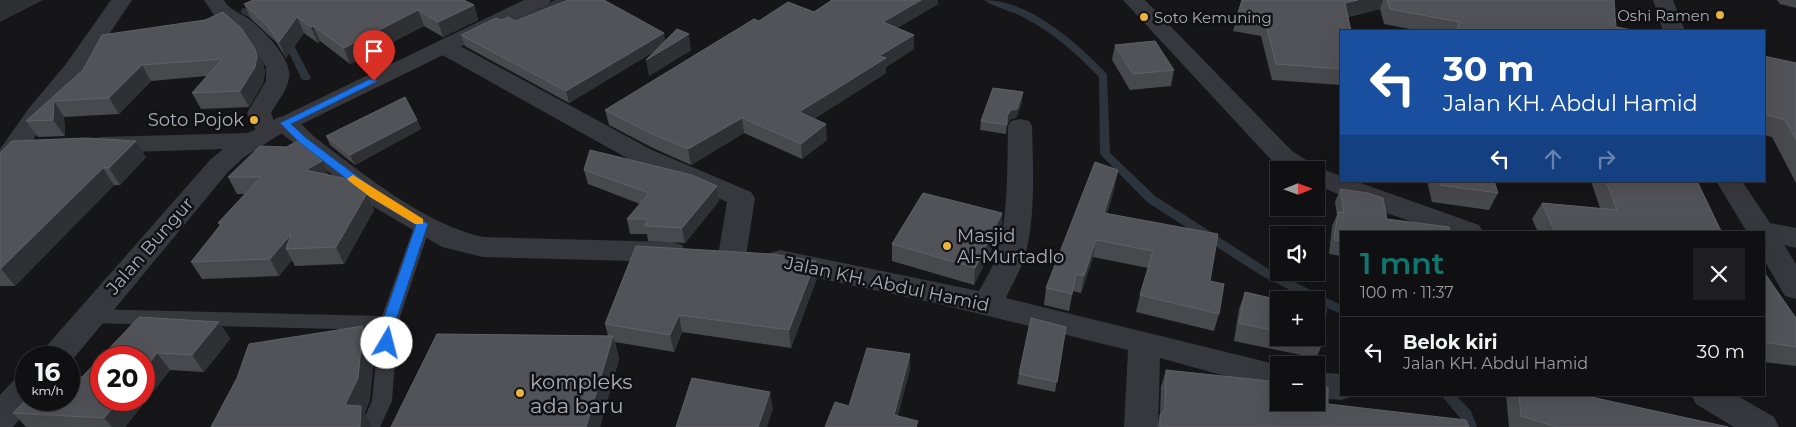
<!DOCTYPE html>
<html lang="id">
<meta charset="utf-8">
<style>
body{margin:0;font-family:Montserrat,sans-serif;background:#1e1e20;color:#f1f3f6;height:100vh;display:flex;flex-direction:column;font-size:19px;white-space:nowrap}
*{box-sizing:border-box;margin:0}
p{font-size:16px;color:#9c9d9f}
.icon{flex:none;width:28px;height:28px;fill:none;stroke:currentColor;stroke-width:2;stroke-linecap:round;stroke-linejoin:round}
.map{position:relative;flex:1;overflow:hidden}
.side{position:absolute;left:1340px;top:231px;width:425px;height:165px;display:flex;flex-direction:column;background:#101012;border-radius:0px;box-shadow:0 5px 20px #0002,0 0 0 1px #303032}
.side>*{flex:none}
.hud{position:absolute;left:1340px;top:30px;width:425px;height:152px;border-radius:0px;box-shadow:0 5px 20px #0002,0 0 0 1px #303032;background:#1a4fa0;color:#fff;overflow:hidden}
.needle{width:32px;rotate:89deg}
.tools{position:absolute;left:1270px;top:161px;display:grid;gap:10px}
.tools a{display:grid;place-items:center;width:55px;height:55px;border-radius:0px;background:#101012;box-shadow:0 5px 20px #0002,0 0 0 1px #303032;font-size:25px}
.speed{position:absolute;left:15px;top:346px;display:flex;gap:10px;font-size:25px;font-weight:700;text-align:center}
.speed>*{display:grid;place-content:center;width:65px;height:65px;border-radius:50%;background:#101012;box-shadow:0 5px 20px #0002,0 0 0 1px #303032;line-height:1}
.speed small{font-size:12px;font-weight:400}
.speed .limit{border:8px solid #d22;background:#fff;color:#111}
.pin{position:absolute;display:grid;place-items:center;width:42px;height:42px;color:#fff;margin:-51px -21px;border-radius:50% 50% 50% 0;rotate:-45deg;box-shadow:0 0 5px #0007}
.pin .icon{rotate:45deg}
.me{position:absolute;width:55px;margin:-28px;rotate:8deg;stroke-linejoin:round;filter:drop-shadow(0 0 4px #0008)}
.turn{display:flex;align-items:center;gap:18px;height:105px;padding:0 20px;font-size:22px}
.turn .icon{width:65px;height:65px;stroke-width:2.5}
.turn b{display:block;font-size:35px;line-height:42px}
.lanes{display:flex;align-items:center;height:48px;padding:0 20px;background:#0003;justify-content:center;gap:25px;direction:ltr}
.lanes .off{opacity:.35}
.round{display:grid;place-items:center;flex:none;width:52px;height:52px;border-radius:0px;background:#1e1e20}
.headline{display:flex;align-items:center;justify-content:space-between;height:85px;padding:0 20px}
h1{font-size:30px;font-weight:600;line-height:38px;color:#0f766e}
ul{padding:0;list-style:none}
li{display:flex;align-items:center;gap:15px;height:70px;padding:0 20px;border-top:1px solid #303032}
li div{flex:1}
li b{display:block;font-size:19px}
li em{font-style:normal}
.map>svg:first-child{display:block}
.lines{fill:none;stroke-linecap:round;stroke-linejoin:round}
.stream{fill:#2d343b;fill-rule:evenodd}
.service{fill:#37383d;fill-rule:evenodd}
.minor{fill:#37383d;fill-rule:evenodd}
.tertiary{fill:#37383d;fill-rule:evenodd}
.secondary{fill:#45474c;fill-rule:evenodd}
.wall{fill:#47494d}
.shaded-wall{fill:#2f3033}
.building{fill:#525358;stroke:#606167}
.route{fill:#1a73e8;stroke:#114b97}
.slow{fill:#f59e0b}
.poi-dot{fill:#e9b33d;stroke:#111113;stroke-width:2}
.labels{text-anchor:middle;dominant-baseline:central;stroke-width:5;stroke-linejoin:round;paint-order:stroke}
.far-poi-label{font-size:15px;fill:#a9adb7;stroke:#111113;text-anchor:end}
.poi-label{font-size:18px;fill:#a9adb7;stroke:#111113;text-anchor:end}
.street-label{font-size:18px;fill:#a9adb7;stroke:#111113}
.near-poi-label{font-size:21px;fill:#a9adb7;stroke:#111113;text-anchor:start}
</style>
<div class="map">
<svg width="1796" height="427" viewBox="0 0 1796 427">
<rect width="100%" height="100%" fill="#161618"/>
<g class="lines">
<!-- stream -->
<g class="stream">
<polygon points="555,0 566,0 504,30 498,30 497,28"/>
<path d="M 984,0 C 1030,0 1077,43 1107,74 L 1110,153 L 1155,196 L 1270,270 L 1341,305 L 1341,314 L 1316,303 L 1316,300 L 1310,300 L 1262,276 L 1147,202 L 1100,154 L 1099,77 C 1076,53 1052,32 1023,17 C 1012,11 993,7 984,0 Z"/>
<polygon points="244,8 265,18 266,20 262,23 259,22 241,13 241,9"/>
<polygon points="285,33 289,36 311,78 309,80 303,80 301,78 281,36"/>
<polygon points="1441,395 1456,395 1471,411 1477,427 1463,427 1460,418"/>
</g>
<!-- service -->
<polygon class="service" points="423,219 429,220 431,224 398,323 392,401 380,427 360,427 372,401 379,330 90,323 84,321 81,316 84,311 90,309 382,316 415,224 417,220"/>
<!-- minor -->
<g class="minor">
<polygon points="111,0 132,0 83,73 48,116 25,153 9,170 0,172 0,149 29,108 66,64"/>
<path d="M 204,0 L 224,0 C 229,10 240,13 249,19 C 263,30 293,59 289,78 C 287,91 277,102 271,113 L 274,121 L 276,118 C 283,116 289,115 295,119 C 303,124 309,133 317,139 C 365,175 424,224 483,237 L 672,242 L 682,245 L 686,252 L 682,259 L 672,262 L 483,257 L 442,247 L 364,201 L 280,132 L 277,136 L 268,138 L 259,136 L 247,113 L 266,81 L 266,67 L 249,42 L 214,15 Z"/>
<polygon points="1123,0 1145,0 1292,151 1317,167 1341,176 1341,181 1355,181 1479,225 1483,232 1442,232 1369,207 1316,185 1316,170 1287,170 1274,163"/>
<polygon points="1653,0 1673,0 1685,31 1663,31"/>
<polygon points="445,40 453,42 652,150 751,192 755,198 746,256 742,263 732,266 722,263 718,256 727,202 634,162 437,52 434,47 437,42"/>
<path d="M 1020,119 L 1029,121 L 1032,126 C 1033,168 1036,215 1025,256 C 1021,270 1012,284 1006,298 L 1279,365 L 1279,391 L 1160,358 L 1158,427 L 1124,427 L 1128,350 L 935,303 L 780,270 L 770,267 L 766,260 L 770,253 L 780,250 L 979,291 C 985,280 992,269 996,257 C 1009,216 1007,168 1008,126 L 1011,121 Z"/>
<polygon points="1716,181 1742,181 1770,223 1796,228 1796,248 1784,245 1796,264 1796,299 1785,296 1764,260 1764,232 1747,232"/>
<polygon points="1316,372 1341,374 1341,395 1353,396 1341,400 1316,398"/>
<polygon points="1691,395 1736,395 1774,417 1779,427 1734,427 1696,404"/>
</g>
<!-- tertiary -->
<g class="tertiary">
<polygon points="524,0 551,0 548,4 277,136 243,158 228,172 69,364 69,358 39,358 44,349 210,160 223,149 101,153 92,150 88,145 92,140 101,137 248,133"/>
<polygon points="26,376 26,400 36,400 13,427 0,427 0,395 14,380"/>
</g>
<!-- secondary -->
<polygon class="secondary" points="1777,0 1796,0 1796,8 1780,4"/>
</g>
<!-- wall -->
<g class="wall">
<polygon points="832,0 938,0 938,4 897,28 914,35 914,49 886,67 886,73 814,119 827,140 802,159 744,133 691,165 653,148 609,125 605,110 759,21 814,12"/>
<polygon points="1242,0 1614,0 1616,27 1638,31 1420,31 1384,24 1380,9 1348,17 1341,31 1341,85 1272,80 1261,36 1233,31"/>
<polygon points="244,4 474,5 478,20 443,37 424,26 350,64 320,41 318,43 304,33 286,58 276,42 251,19"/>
<polygon points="501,20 665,40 691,50 649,76 655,51 569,103 465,46 461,35"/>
<polygon points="1115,45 1174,70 1171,86 1130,90 1112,60"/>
<polygon points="255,49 263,64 265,72 263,83 249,107 201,109 192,93 207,76 151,81 119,114 64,117 65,136 38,137 26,121 83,70"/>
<polygon points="1764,56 1796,63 1796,183 1772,137 1764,135"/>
<polygon points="1022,102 1016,118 1011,119 1007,124 1006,134 980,130 981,121"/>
<polygon points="417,120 421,129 355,165 330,145 326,136"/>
<polygon points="0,153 146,157 120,185 114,185 15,286 0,286"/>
<polygon points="584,170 717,186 719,201 685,243 648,241 647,234 630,234 627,219 640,204 588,184"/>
<polygon points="329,175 367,193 374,210 344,264 295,266 292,260 279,276 202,279 191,262 220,226 218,223 245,194 237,194 228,177"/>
<polygon points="1427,181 1494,181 1498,193 1489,210 1432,202"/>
<polygon points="1591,181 1697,181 1720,229 1723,232 1538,232 1532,219 1542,203 1600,208"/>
<polygon points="1115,187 1107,213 1210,281 1219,314 1214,331 1136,312 1140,295 1148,268 1093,257 1081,293 1073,291 1069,311 1044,305 1046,288"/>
<polygon points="1340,189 1387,219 1341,232 1341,256 1329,254 1332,226 1337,215 1335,202"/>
<polygon points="1002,213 1001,230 974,285 892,261 892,244"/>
<polygon points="1764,272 1795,317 1796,317 1796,366 1764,362"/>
<polygon points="817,278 791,348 682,332 674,352 615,342 619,359 600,427 391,427 608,336 605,324"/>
<polygon points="1245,292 1279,300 1279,338 1316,338 1324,341 1316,358 1234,341 1239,309"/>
<polygon points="219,322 230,339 204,372 170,370 125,427 26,427 13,413 82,377"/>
<polygon points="1066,327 1055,392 1017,384 1019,374"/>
<polygon points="1166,370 1328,404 1469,427 1157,427 1160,415 1161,387"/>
<polygon points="1506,395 1582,395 1728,427 1509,427"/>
</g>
<!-- shaded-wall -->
<g class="shaded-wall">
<polygon points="0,0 43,0 0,22"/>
<polygon points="921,0 938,0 938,4 883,36 883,22"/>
<polygon points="1358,0 1383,0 1380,9 1340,18 1345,3"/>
<polygon points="474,5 478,20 443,37 438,22"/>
<polygon points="418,10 424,26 350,64 344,48"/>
<polygon points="297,17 304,33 286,58 279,42"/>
<polygon points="313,26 320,41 318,43 311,27"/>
<polygon points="664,33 666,44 569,103 566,91"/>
<polygon points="689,34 691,50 649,76 646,60"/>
<polygon points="914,35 914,49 886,67 886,73 800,128 799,112 879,56"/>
<polygon points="255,49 263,64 265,72 263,83 249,107 240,91"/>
<polygon points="142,65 151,81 119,114 109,98"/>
<polygon points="1023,92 1022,102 1016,118 1011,119 1006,125 1007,116"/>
<polygon points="54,101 64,117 65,136 53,120"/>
<polygon points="742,118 744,133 691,165 688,149"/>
<polygon points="417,120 421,129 355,165 350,155"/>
<polygon points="826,124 827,140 802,159 801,144"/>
<polygon points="136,141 146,157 120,185 109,168"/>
<polygon points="322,161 330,178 306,170"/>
<polygon points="103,168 114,185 15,286 1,269"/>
<polygon points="1118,170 1115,187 1101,230 1104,213"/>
<polygon points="717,186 719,201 685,243 682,228"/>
<polygon points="367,193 374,210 344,264 336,247"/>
<polygon points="1002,213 1001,230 974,285 975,268"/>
<polygon points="291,234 286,249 292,260 279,276 270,259"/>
<polygon points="1096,240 1093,257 1081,293 1084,276"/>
<polygon points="816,261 817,278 791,348 789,330"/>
<polygon points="679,315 682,332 674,352 670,335"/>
<polygon points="219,322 230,339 204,372 192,355"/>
<polygon points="363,326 375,349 370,400 365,413 372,427 360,427 345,405"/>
<polygon points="613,336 619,359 600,427 586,427"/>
<polygon points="157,353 170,370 125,427 112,427 104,418 119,400 144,400 144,370"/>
<polygon points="910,354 910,370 895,427 894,415"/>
<polygon points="770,392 773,409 767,427 758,427"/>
</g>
<!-- building -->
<g class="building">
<polygon points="253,0 464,0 474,5 438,22 418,10 344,48 313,26 311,27 297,17 279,42 268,27 244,4"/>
<polygon points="568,0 604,0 664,33 566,91 461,35 496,18 501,20 508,17 515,21"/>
<polygon points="832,0 921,0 883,22 914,35 879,56 886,58 799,112 826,124 801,144 742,118 688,149 650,133 605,110 754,19 759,21 788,2 814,12"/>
<polygon points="1242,0 1358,0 1345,3 1351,31 1341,31 1341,69 1276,64 1265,20 1237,16"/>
<polygon points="1387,0 1614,0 1616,27 1638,31 1457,31 1459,22 1390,9"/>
<polygon points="223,12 241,28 255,49 257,56 255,67 240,91 192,93 222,59 142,65 109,98 54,101 53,120 26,121 83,70 102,35 205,20"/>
<polygon points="677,29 689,34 646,60"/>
<polygon points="1155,41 1174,70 1133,74 1115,45"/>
<polygon points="1764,56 1796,63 1796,140 1785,120 1764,114"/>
<polygon points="993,88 1023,92 1017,109 1011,110 1007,116 1007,125 981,121"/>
<polygon points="405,97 417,120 350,155 326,136"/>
<polygon points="86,138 136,141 109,168 103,168 0,269 0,153 12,141"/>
<polygon points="298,141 322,161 306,170 347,179 367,193 336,247 286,249 291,234 270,259 191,262 222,223 218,223 261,177 228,177 260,146 286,147"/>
<polygon points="590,150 692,175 717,186 682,228 645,226 647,219 627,219 649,193 584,170"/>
<polygon points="1095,162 1118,170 1104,213 1218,234 1210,281 1224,284 1219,314 1140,295 1153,251 1096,240 1084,276 1076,274 1072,294 1046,288"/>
<polygon points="1439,181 1494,181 1498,193 1440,185"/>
<polygon points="1606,181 1697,181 1720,229 1723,232 1555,232 1542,203 1617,210"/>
<polygon points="1340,189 1368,193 1383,198 1387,219 1449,227 1451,232 1341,232 1341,241 1334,240 1338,212 1344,213"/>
<polygon points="923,193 1002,213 975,268 892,244"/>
<polygon points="636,246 772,254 816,261 789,330 679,315 670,335 605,324"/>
<polygon points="1764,272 1795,317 1796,317 1796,347 1764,342"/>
<polygon points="1245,292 1279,300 1279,332 1239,323"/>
<polygon points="1316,306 1326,309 1324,341 1308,338 1316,338"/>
<polygon points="139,317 219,322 192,355 157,353 144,370 144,358 101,358 101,400 119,400 104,418 13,413 26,400 69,400 69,376 82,377"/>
<polygon points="1031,318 1066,327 1057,382 1019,374"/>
<polygon points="363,326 358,378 345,405 361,406 360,427 211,427 237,378 249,344"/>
<polygon points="437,334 613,336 586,427 391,427"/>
<polygon points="867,348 910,354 894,415 918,421 916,427 825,427 835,402 849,406"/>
<polygon points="1166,370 1279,382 1279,402 1316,402 1316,386 1328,387 1328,404 1466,420 1469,427 1160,427 1160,415 1165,410"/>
<polygon points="692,378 770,392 758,427 676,427"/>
<polygon points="1519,395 1582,395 1728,427 1557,427 1521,416"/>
</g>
<!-- route -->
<polygon class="route" points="370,79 378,81 291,124 306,138 378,192 428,224 395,323 394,343 387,348 380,343 382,323 416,225 370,197 299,142 280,123"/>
<!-- slow -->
<polygon class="slow" points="353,175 423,219 423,224 415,224 370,197 349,181 347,179"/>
<!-- markers -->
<g class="poi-dot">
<circle cx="1720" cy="15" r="5"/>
<circle cx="1144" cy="17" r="5"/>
<circle cx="254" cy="120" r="5"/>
<circle cx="947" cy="246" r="5"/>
<circle cx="520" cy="393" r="5"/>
</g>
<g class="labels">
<!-- far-poi labels -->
<g class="far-poi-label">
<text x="1710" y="15">Oshi Ramen</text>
<text x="1154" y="17" text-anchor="start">Soto Kemuning</text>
</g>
<!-- poi labels -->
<g class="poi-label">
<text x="244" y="120">Soto Pojok</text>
<text x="957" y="236" text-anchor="start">Masjid<tspan x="957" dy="21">Al-Murtadlo</tspan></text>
</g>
<!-- street labels -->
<g class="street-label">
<text transform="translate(150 246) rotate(-49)">Jalan Bungur</text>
<text transform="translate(887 284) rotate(12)">Jalan KH. Abdul Hamid</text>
</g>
<!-- near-poi labels -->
<g class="near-poi-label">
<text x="530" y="381">kompleks<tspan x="530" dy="24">ada baru</tspan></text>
</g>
</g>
</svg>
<div class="tools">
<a><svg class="needle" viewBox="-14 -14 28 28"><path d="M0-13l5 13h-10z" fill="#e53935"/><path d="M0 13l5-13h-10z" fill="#9c9d9f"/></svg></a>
<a><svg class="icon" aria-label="sound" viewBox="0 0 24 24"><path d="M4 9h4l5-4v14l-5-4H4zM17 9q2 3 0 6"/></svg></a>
<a>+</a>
<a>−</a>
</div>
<div class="speed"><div>16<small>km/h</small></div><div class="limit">20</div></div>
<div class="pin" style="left:374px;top:81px;background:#d93025"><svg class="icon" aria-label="arrive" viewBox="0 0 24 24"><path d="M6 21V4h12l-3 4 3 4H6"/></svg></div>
<svg class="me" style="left:387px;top:343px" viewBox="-20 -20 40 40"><circle r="19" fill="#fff"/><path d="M0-13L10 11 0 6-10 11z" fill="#1a73e8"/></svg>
<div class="hud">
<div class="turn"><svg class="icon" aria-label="left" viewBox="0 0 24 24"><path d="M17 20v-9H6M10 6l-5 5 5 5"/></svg><div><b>30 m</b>Jalan KH. Abdul Hamid</div></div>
<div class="lanes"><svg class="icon" aria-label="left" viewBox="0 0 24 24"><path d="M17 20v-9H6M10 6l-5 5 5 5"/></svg><svg class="icon off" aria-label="ahead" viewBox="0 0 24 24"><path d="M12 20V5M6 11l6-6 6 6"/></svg><svg class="icon off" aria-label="right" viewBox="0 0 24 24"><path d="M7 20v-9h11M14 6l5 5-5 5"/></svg></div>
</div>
<section class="side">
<div class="headline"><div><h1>1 mnt</h1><p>100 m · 11:37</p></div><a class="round"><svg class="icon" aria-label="close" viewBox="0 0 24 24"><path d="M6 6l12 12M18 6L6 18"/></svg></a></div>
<ul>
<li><svg class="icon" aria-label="left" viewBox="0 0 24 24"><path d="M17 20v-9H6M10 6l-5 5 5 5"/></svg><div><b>Belok kiri</b><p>Jalan KH. Abdul Hamid</p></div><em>30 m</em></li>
</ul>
</section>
</div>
